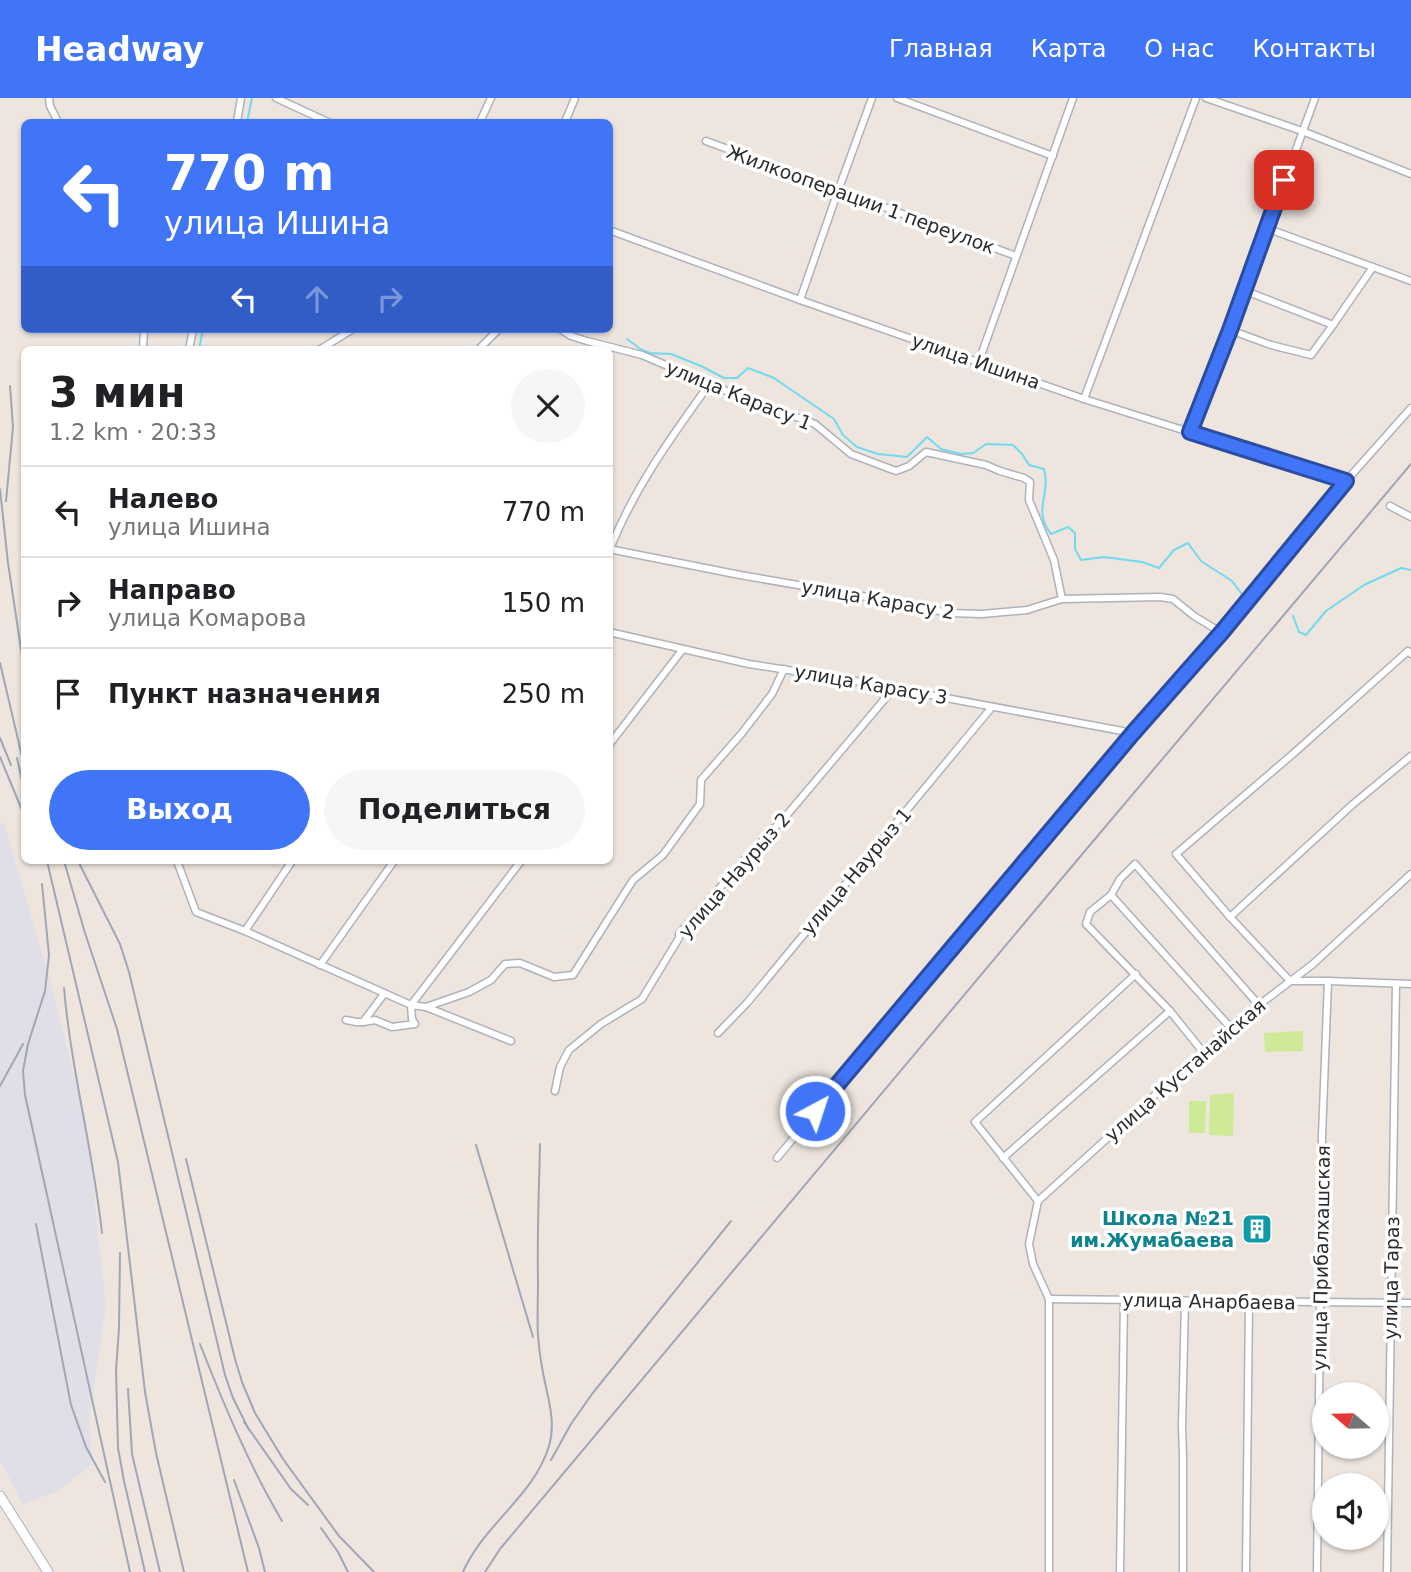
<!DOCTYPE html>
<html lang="ru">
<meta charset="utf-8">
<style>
body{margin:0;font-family:"DejaVu Sans",sans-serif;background:#f6f6f6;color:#202124;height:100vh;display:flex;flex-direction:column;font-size:26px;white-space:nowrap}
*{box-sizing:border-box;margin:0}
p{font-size:23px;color:#757577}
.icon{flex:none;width:38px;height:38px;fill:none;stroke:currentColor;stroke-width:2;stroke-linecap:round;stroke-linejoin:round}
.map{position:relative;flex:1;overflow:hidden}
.side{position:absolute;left:21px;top:248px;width:592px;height:518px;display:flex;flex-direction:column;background:#fff;border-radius:10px;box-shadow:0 2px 5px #0004}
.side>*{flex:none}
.guide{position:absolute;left:21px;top:21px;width:592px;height:214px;border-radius:10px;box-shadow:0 2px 5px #0004;background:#4075f8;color:#fff;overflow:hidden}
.needle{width:46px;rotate:290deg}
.tools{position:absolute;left:1312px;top:1284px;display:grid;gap:14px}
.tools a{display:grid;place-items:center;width:77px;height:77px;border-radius:50%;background:#fff;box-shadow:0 2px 5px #0004;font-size:35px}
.pin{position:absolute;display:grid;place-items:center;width:60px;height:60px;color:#fff;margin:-30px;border-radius:14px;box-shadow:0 4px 10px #0006}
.me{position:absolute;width:77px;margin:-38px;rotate:40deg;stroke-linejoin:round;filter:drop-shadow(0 0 5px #0008)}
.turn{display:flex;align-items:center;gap:24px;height:147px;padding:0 28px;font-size:32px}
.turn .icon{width:91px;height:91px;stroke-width:2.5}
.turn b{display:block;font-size:49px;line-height:60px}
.lanes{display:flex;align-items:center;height:66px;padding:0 28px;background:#0003;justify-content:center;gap:35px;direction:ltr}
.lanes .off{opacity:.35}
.round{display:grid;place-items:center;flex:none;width:74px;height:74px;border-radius:37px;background:#f6f6f6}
.summary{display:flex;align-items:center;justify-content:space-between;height:119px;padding:0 28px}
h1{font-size:42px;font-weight:700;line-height:52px}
.primary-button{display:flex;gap:14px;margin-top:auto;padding:14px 28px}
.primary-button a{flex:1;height:80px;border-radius:42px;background:#4075f8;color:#fff;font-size:28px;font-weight:700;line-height:80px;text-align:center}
.primary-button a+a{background:#f6f6f6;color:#202124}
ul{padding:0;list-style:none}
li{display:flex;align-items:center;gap:21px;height:91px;padding:0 28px;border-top:2px solid #e0e0e0}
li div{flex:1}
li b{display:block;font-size:26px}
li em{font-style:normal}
header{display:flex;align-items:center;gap:42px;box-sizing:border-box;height:98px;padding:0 35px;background:#4075f8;color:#fff}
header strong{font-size:33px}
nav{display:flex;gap:38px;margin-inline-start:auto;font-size:24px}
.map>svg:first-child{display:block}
.industrial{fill:#e0dee6}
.pitch{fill:#cfea97}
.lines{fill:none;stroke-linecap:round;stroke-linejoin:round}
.stream{stroke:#72daee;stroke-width:2}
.minor-casing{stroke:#aeb2bc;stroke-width:9}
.secondary-casing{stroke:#aeb2bc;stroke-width:11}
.minor{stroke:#fff;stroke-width:6}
.secondary{stroke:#fff;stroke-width:9}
.rail{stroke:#a0a6b6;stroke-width:2}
.route-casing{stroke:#2a4ca1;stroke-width:18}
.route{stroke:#4075f8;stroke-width:12}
.labels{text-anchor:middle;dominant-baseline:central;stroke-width:7;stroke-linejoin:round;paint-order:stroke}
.street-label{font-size:19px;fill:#2c2c2c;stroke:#fff}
.culture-label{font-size:19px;font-weight:bold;fill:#0d838f;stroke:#fff;text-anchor:end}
</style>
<header>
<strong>Headway</strong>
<nav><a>Главная</a><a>Карта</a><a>О нас</a><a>Контакты</a></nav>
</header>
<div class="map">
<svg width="1411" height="1474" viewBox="0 0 1411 1474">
<rect width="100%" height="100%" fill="#ede5de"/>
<!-- industrial -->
<polygon class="industrial" points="4,725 52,889 87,1031 106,1208 89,1320 92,1366 58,1393 23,1406 0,1362 0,726"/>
<!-- pitch -->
<g class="pitch">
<polygon points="1303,933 1303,953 1265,954 1264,935"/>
<polygon points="1234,995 1233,1038 1209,1037 1210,997"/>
<polygon points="1189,1003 1206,1003 1205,1035 1189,1035"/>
</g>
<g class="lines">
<!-- stream -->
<g class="stream">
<polyline points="247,24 252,0"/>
<path d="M 627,241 L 642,252 L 650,255 L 671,256 L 701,268 L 724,280 L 737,280 L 748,270 L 774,280 L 834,321 L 843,337 L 857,349 L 878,356 L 907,359 L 927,339 L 941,351 L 961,356 L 973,355 L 986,346 L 1013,347 L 1022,356 L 1029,367 L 1044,371 C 1051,397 1032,412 1051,436 L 1068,429 L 1075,435 L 1075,451 L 1081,462 L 1104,459 L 1142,464 L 1159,470 L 1174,452 L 1188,445 L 1201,463 L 1232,483 L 1241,495"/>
<polyline points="199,252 203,231"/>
<polyline points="1293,518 1299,534 1306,537 1326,513 1364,487 1401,470 1411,472"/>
</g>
<!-- minor casing -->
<g class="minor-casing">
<g id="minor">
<polyline points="49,0 50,8 58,24"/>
<polyline points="276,0 328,24"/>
<polyline points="897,0 1053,58"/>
<polyline points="1206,0 1302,33 1411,76"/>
<polyline points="237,24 241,0"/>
<polyline points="480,24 491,0"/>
<polyline points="565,24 575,0"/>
<polyline points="706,43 1016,158"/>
<polyline points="1266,130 1411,183"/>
<polyline points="609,132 800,202 1084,301 1346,383"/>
<polyline points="1243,192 1333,227 1373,169"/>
<polyline points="800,202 838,93 872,0"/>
<polyline points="560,231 571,238 587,243 642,257 736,297 815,326 851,356 896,373 909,368 926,354 986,367 1000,373 1024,380 1030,384 1029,402 1054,462 1062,501"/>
<polyline points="1230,232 1271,247 1311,257 1333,227"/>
<polyline points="143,252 144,231"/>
<polyline points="189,252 193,231"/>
<polyline points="319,252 353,231"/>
<polyline points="478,252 499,231"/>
<polyline points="979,263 1073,0"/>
<polyline points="1084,301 1196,0"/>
<polyline points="1190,334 1230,232 1315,0"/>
<polyline points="1390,408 1411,419"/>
<polyline points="609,451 740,477 890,503 949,515 982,516 1027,512 1062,501 1160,499 1173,501 1194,518 1222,535"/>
<path d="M 610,451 C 634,390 672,338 710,285"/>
<polyline points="609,534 749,566 845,581 1133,635"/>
<polyline points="609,647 683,551"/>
<polyline points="177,763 196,814 245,833 411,907 412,921 415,926 392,929 375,922 363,924"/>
<polyline points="1111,797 1230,929"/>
<polyline points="1230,819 1352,707 1411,658"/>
<polyline points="245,833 292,763"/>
<polyline points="320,867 394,763"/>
<polyline points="1328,883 1411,886"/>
<polyline points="426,909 469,894 491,882 505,866 520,865 554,879 573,877 633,782 663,757 700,706 701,682 742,635 772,596 784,571"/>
<polyline points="346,922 356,924 363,924 384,896"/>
<polyline points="718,935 747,905 992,609"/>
<polyline points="511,943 426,909 411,907 521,763"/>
<polyline points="1203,954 1170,913 1086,826 1090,814 1111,797 1120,781 1135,766 1258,906"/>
<polyline points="555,993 560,969 569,952 601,926 642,901 679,840 679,836 747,759 786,718 894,590"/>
<polyline points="777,1060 977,819 1133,635 1222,535 1346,383 1411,310"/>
<polyline points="1003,1060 1170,913"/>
<polyline points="1038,1103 975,1024 1136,876"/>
<polyline points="1049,1201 1411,1205"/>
<polyline points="1049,1474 1049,1201 1033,1166 1029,1146 1038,1103 1230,929 1313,866 1411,776"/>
<polyline points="1120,1474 1124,1202"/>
<polyline points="1183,1474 1183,1358 1182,1328 1185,1203"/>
<polyline points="1246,1474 1249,1203"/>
<polyline points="1317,1474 1322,1038 1328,883 1290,883 1230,819 1176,756 1294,655 1408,553 1411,556"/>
<polyline points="1387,1474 1396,886"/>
</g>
</g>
<!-- secondary casing -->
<g class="secondary-casing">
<polyline id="secondary" points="0,1398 48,1474"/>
</g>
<!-- minor -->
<use href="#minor" class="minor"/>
<!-- secondary -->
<use href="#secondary" class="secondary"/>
<!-- rail -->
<g class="rail">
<polyline points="0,391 8,465 24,571"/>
<polyline points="6,403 13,329 10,288"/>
<polyline points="0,565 24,667"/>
<polyline points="0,640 11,667"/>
<polyline points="0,659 24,717"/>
<polyline points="17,660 24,692"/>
<polyline points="47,763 118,1064 145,1294 156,1355 184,1474"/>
<polyline points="64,763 85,835 117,931 248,1474"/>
<polyline points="78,763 120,846 129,874 225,1277 233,1300 249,1332"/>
<polyline points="42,786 49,857 45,893 28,946 23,973 25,997 130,1474"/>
<path d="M 64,890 C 71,972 93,1052 102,1135"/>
<polyline points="0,988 23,946"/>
<polyline points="476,1047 533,1239"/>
<polyline points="186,1061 235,1261 242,1284 255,1315 283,1361 339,1438 374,1474"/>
<polyline points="36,1126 71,1307 86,1349 105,1384"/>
<polyline points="120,1155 119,1230 116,1273 118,1350 124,1383 145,1474"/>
<path d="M 200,1246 C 224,1307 249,1367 282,1423"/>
<polyline points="128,1291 132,1356 160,1474"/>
<polyline points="244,1324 291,1391 308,1407"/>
<polyline points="551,1362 571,1326 592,1296 731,1123"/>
<polyline points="234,1382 259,1450 265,1474"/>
<polyline points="321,1430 338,1454 348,1474"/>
<path d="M 463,1474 C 484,1426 534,1398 549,1348 C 557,1322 546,1295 542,1269 C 540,1259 539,1248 538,1238 C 537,1220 538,1202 538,1184 C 537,1138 539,1092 540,1046"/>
<polyline points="485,1474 500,1451 1063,779 1411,366"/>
</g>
</g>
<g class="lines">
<!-- route casing -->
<g class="route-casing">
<polyline id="route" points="815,1013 1133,635 1222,534 1346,383 1190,334 1230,232 1284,82"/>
</g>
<!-- route -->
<use href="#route" class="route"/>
</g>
<!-- icons -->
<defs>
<g id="building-square" transform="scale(1.575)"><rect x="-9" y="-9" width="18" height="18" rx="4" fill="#0f9aa8" stroke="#fff"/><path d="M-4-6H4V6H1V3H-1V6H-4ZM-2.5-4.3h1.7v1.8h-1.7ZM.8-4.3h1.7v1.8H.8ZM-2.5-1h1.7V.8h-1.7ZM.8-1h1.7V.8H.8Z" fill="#fff"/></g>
</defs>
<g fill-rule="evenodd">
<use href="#building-square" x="1257" y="1131"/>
</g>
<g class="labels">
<!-- street labels -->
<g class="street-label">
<text transform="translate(861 101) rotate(20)">Жилкооперации 1 переулок</text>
<text transform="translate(976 263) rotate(19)">улица Ишина</text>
<text transform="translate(739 297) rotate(22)">улица Карасу 1</text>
<text transform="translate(878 501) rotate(10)">улица Карасу 2</text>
<text transform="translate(871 586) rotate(10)">улица Карасу 3</text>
<text transform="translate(856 773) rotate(-50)">улица Наурыз 1</text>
<text transform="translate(734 777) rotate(-49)">улица Наурыз 2</text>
<text transform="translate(1185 972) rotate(-41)">улица Кустанайская</text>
<text transform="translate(1321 1160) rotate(-89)">улица Прибалхашская</text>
<text transform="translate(1391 1180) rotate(-89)">улица Тараз</text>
<text transform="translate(1209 1203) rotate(1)">улица Анарбаева</text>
</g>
<!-- culture labels -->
<g class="culture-label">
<text x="1234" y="1120">Школа №21<tspan x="1234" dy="22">им.Жумабаева</tspan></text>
</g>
</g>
</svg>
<div class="tools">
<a><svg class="needle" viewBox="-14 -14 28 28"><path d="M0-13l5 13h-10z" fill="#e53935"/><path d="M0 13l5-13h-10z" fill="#757577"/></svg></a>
<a><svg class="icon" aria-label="sound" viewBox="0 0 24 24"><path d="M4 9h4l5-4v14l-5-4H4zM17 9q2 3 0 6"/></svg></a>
</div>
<div class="pin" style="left:1284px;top:82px;background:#d93025"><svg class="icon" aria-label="arrive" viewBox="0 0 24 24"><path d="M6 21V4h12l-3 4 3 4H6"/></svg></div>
<svg class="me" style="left:815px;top:1013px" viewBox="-20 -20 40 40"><circle r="17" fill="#4075f8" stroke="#fff" stroke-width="3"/><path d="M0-11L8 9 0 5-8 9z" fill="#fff"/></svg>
<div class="guide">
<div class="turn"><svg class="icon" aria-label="left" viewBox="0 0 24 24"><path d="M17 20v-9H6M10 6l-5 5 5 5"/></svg><div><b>770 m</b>улица Ишина</div></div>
<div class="lanes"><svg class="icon" aria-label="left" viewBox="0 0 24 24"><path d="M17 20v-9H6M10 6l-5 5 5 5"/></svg><svg class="icon off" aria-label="ahead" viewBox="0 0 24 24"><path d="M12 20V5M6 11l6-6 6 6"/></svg><svg class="icon off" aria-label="right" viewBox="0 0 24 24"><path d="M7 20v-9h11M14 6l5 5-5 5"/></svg></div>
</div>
<section class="side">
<div class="summary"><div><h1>3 мин</h1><p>1.2 km · 20:33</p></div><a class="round"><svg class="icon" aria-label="close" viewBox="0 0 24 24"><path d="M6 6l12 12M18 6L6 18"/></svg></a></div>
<ul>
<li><svg class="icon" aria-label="left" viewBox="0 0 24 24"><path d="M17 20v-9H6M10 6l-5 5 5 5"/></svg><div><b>Налево</b><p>улица Ишина</p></div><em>770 m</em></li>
<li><svg class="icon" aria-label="right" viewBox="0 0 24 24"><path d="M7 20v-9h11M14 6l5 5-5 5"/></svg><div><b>Направо</b><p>улица Комарова</p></div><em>150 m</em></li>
<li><svg class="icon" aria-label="arrive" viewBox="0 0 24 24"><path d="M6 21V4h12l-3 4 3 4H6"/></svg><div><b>Пункт назначения</b></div><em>250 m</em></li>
</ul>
<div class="primary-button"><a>Выход</a><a>Поделиться</a></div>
</section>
</div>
